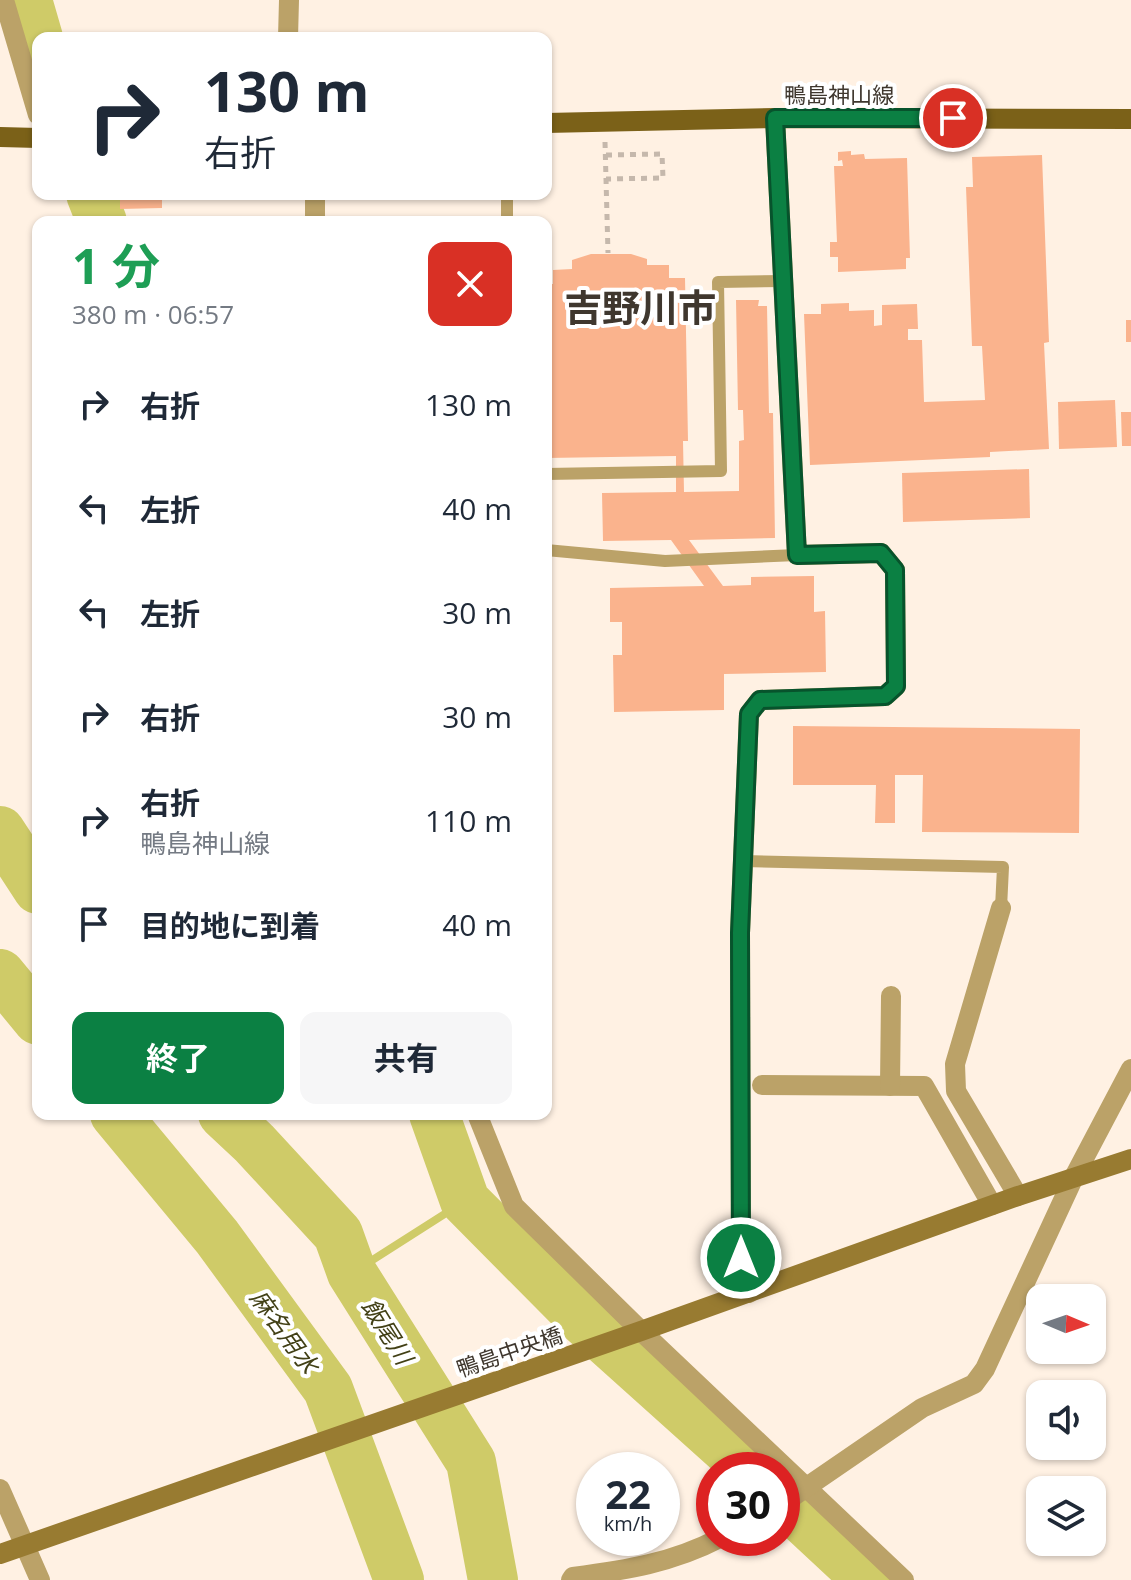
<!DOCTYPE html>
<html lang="ja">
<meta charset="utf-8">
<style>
body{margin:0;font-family:"Open Sans","Noto Sans JP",sans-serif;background:#f6f6f7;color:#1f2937;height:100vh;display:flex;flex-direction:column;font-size:30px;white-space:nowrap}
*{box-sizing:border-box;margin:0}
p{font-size:26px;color:#747a83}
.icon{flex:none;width:44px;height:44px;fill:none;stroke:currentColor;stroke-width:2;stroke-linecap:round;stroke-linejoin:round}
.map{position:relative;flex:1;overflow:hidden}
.details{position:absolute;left:32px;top:216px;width:520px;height:904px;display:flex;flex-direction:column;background:#fff;border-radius:16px;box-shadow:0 2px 6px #0004}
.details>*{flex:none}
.guide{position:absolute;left:32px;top:32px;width:520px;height:168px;border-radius:16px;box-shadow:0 2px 6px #0004;background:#fff;color:#1f2937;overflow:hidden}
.needle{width:52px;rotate:92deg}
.tools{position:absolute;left:1026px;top:1284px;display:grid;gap:16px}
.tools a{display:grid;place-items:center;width:80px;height:80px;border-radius:16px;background:#fff;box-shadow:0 2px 6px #0004;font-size:40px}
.speed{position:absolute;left:576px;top:1452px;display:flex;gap:16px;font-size:40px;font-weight:700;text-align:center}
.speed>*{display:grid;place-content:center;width:104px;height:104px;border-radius:50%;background:#fff;box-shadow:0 2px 6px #0004;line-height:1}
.speed small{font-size:20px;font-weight:400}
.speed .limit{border:12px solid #d22;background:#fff;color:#111}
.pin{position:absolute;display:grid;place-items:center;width:68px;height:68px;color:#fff;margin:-34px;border:4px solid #fff;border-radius:50%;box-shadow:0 2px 8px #0007}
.me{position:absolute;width:88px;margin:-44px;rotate:0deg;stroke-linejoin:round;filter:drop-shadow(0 0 6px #0008)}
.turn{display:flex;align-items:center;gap:28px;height:168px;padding:0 40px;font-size:36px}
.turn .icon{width:104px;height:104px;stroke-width:2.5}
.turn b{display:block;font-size:56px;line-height:68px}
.round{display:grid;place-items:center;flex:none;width:84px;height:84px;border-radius:16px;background:#f6f6f7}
.overview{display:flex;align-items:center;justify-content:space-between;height:136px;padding:0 40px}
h1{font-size:48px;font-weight:700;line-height:60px;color:#1e9e55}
.action{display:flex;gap:16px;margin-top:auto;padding:16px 40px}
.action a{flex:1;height:92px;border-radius:16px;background:#0b8043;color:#fff;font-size:32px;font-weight:700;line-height:92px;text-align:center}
.action a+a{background:#f6f6f7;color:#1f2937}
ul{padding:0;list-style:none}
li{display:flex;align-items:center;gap:24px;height:104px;padding:0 40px}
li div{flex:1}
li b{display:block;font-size:30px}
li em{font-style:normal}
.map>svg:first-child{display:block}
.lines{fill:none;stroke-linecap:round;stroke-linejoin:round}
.stream{stroke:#cfcb68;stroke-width:8}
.river{stroke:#cfcb68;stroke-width:50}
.building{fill:#fab38d}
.path{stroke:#c5b8ac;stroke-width:5;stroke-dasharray:6 6;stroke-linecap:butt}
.lane{stroke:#bba268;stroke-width:12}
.street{stroke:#bba268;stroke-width:20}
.secondary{stroke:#987b31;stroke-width:20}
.primary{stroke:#7b6118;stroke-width:20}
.route-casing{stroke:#07532c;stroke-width:20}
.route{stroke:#0b8043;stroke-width:14}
.labels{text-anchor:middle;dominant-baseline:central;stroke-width:8;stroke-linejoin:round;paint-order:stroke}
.street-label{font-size:22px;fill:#3f372e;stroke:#fff}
.water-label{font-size:24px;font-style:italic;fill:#424016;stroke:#fff}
.town-label{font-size:38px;font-weight:bold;fill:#3f372e;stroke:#fff}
</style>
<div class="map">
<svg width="1131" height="1580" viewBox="0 0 1131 1580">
<rect width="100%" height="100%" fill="#fff1e3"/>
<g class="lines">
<!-- stream -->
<polyline class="stream" points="352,1273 465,1201"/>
<!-- river -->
<g class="river">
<polyline points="27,0 38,38"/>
<polyline points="91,194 102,222"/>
<polyline points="0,831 38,889"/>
<polyline points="0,974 38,1020"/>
<polyline points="115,1114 217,1237 328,1389 399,1580"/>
<polyline points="223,1114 254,1143 338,1234 352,1273 471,1462 493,1580"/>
<polyline points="434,1114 465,1201 584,1321 750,1470"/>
<polyline points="782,1500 868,1580"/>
</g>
</g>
<!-- building -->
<g class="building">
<polygon points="851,151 851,155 864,154 865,159 907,158 910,258 906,258 906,269 838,272 838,257 830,257 830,242 837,242 834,166 843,166 842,160 838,161 838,152"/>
<polygon points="1042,155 1049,342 1044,343 1049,449 990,452 990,457 810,465 804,314 821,314 821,304 849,303 849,311 874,310 874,326 882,325 882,305 917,304 918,329 908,329 908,340 922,340 924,402 985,400 982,346 972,346 966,187 973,187 972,157"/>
<polygon points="120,194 162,194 162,208 120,209"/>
<polygon points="591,254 631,254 647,259 647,265 669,265 669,278 685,278 688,441 683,441 684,492 739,491 739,441 744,440 743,410 738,410 736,300 759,300 758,306 767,306 769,413 773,413 775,538 689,540 723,586 751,585 751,577 814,576 814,612 825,611 826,672 724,674 724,710 614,712 613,655 622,655 622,622 610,622 610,588 704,586 671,540 603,541 602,493 676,492 676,456 546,458 546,284 553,284 553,270 572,269 572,260"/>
<rect x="1126" y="320" width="5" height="22"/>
<polygon points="1115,400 1117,447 1059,449 1058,402"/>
<polygon points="1121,412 1131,412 1131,446 1122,446"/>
<polygon points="1029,469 1030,518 903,522 902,473"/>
<polygon points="793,726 1080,729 1079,833 922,832 923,775 895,775 895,823 875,823 876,785 793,785"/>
</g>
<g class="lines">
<!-- path -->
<g class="path">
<polyline points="605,142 608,253"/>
<polyline points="606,155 662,154 663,178 606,179"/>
</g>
<!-- lane -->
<g class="lane">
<polyline points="507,194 507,222"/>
<polyline points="546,474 721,471 718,282 783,281"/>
<polyline points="546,550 665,561 797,555"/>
<polyline points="743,861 1003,867 1001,908"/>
</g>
<!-- street -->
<g class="street">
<polyline points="4,0 38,115"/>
<polyline points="288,38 289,0"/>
<polyline points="315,194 315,222"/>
<polyline points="1001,908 955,1064 956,1091 1018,1196"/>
<polyline points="762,1085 924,1086 992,1205"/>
<polyline points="890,1086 891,996"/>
<polyline points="477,1114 514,1206 641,1331 904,1580"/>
<polyline points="749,1293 741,1258 740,933 749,714 760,700 885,696 896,686 895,570 881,553 797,555 775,118"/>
<polyline points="0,1489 40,1580"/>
<polyline points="782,1504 922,1408 974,1384 985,1369 1073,1179 1131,1069"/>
<path d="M 571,1580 L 573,1577 C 626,1570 672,1563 720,1538"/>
</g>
<!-- secondary -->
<polyline class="secondary" points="0,1554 641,1331 1018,1196 1131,1159"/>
<!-- primary -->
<g class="primary">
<polyline points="546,123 775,118 1131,119"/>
<polyline points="0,137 38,138"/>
</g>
</g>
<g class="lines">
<!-- route casing -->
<g class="route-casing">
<polyline id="route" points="741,1258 740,933 749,714 760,700 885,696 896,686 895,570 881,553 797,555 775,118 953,118"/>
</g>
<!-- route -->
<use href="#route" class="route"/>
</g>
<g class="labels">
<!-- street labels -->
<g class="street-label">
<text x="839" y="94">鴨島神山線</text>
<text transform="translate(509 1351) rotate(-19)">鴨島中央橋</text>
</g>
<!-- water labels -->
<g class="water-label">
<text transform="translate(285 1331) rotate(54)">麻名用水</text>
<text transform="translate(388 1331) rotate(58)">飯尾川</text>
</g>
<!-- town labels -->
<g class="town-label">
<text x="640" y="307">吉野川市</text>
</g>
</g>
</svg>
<div class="tools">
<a><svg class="needle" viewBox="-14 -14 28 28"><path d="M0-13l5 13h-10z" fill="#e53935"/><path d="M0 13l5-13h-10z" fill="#747a83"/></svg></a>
<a><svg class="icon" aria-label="sound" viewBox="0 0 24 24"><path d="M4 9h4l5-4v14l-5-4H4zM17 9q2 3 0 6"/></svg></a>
<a><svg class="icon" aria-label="layers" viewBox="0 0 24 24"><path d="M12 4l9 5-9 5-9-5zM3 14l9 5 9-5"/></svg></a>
</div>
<div class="speed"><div>22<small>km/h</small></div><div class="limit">30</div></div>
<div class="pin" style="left:953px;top:118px;background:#d93025"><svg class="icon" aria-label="arrive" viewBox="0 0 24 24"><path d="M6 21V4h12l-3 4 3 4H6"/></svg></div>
<svg class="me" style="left:741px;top:1258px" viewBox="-20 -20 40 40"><circle r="17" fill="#0b8043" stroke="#fff" stroke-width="3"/><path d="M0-11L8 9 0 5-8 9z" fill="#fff"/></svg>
<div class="guide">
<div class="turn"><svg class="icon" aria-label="right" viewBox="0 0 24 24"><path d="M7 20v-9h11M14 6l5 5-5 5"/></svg><div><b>130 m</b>右折</div></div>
</div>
<section class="details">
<div class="overview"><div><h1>1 分</h1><p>380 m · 06:57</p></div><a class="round" style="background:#d93025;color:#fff"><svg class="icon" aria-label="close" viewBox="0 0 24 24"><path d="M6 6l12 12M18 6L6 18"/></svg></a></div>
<ul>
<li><svg class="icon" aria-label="right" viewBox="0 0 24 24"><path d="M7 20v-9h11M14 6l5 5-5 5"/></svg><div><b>右折</b></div><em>130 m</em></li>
<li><svg class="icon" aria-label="left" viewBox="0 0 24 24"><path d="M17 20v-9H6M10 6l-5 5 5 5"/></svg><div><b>左折</b></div><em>40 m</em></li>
<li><svg class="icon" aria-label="left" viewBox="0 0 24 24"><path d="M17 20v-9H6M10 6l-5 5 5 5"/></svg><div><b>左折</b></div><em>30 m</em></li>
<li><svg class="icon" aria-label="right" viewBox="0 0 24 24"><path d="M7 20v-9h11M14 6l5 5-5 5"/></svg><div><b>右折</b></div><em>30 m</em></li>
<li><svg class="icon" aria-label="right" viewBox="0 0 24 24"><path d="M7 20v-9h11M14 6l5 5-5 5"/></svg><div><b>右折</b><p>鴨島神山線</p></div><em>110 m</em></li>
<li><svg class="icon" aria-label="arrive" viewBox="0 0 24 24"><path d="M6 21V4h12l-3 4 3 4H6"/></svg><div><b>目的地に到着</b></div><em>40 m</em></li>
</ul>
<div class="action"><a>終了</a><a>共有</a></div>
</section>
</div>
